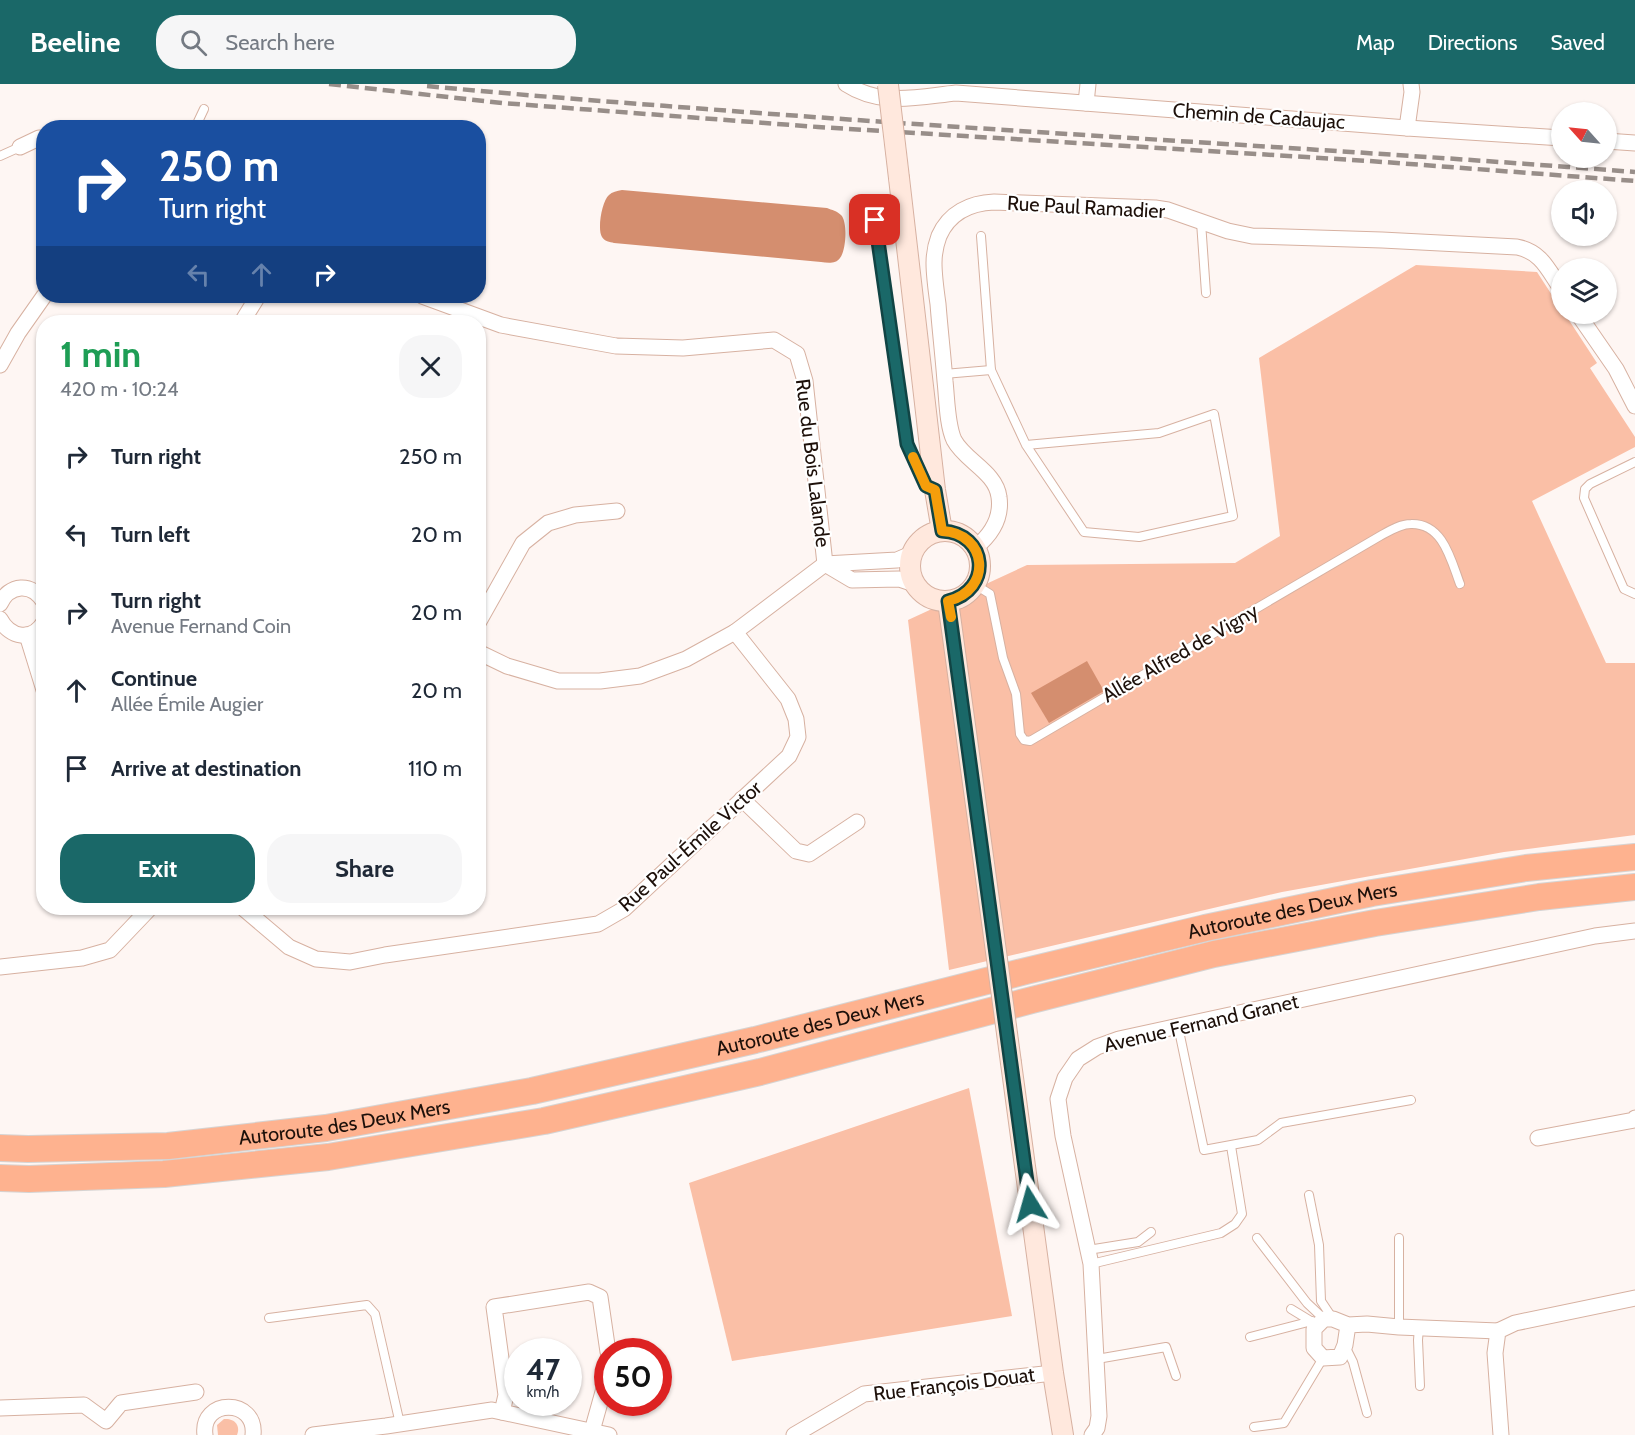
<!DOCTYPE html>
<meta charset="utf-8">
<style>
body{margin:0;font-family:Cabin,sans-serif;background:#f6f6f7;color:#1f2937;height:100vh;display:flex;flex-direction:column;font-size:22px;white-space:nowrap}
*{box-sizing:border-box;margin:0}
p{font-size:20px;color:#747a83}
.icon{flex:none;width:33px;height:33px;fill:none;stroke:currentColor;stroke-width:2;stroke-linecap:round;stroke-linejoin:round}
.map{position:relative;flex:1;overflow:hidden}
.side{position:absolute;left:36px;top:231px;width:450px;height:600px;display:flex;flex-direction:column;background:#fff;border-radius:24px;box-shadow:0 2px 4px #0004}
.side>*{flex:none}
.banner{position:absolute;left:36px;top:36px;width:450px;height:183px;border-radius:24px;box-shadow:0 2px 4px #0004;background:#1a4fa0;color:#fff;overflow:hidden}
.needle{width:39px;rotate:297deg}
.fabs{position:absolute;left:1551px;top:18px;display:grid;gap:12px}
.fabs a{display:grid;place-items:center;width:66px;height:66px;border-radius:50%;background:#fff;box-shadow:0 2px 4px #0004;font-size:30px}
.speed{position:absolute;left:504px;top:1254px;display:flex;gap:12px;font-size:30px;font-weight:700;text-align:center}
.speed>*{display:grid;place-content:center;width:78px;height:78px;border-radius:50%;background:#fff;box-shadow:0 2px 4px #0004;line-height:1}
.speed small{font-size:15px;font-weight:400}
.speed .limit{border:9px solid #d22;background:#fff;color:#111}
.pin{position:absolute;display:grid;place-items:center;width:51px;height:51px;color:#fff;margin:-26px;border-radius:12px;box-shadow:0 3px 9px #0006}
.me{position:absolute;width:66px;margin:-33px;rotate:352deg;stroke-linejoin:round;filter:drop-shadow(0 0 4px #0008)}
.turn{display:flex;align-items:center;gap:21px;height:126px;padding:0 24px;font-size:27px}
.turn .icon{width:78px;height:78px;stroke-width:2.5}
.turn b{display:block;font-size:42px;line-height:51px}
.lanes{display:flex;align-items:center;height:57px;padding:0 24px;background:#0003;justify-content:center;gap:30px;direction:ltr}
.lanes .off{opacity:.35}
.round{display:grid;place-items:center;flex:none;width:63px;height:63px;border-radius:24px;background:#f6f6f7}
.summary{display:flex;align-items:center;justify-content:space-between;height:102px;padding:0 24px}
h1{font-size:36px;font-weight:700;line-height:45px;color:#1e9e55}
.button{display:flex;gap:12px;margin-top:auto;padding:12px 24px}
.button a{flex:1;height:69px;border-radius:24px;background:#1a6868;color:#fff;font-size:24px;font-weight:700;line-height:69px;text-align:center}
.button a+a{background:#f6f6f7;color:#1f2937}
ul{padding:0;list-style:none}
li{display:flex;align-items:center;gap:18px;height:78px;padding:0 24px}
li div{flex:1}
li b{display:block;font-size:22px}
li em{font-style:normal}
header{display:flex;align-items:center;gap:36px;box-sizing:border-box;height:84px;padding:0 30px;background:#1a6868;color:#fff}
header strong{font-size:28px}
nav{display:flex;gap:33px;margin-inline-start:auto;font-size:21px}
.search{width:420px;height:54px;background:#f6f6f7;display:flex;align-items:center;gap:15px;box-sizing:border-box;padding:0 21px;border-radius:24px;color:#747a83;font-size:22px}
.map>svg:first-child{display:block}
.green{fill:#fabfa6}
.water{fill:#d48e6f}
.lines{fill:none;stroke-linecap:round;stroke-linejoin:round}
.lane-casing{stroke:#d7b1a1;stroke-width:10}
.street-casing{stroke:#d7b1a1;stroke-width:17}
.secondary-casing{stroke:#d7b1a1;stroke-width:22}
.highway-casing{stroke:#d6d4d3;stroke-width:28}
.lane{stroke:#fff;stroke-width:8}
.street{stroke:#fff;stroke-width:15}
.secondary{stroke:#ffe8dd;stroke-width:20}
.highway{stroke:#feb28f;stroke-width:26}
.rail{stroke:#988e89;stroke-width:4.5;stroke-dasharray:12 6;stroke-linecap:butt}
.secondary-bridge-casing{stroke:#d7b1a1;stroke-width:22;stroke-linecap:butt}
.secondary-bridge{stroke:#ffe8dd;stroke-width:20}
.route-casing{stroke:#144;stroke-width:15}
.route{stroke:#1a6868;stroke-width:10}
.slow{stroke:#f59e0b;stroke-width:10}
.labels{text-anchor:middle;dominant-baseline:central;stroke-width:4.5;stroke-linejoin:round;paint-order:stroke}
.street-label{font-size:20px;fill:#1d100a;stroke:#fff}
</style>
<header>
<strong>Beeline</strong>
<div class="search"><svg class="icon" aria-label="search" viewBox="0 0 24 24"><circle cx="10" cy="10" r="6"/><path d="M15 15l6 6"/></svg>Search here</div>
<nav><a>Map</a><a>Directions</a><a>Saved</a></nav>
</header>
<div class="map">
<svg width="1635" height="1351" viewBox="0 0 1635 1351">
<rect width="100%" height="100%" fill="#fef6f3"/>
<!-- green -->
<g class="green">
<polygon points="1416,181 1537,188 1561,225 1562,230 1565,230 1597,279 1590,284 1635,353 1635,363 1532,417 1606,579 1635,579 1635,751 1504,768 1282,808 949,886 908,536 1027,481 1235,479 1280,452 1259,274"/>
<polygon points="969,1004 1012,1232 732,1277 689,1099"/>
<path d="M 224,1335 C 234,1334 241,1341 237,1351 L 218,1351 L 217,1341 Z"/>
</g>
<!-- water -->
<g class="water">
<path d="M 622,106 L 827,124 C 832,126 837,127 841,131 C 848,138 846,167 840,174 C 836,180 828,179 821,178 L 614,159 C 610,158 604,157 602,153 C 597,145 602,117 609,111 C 612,108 617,107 622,106 Z"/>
<polygon points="1087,577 1104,607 1049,639 1031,609"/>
</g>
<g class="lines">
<!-- lane casing -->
<g class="lane-casing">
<g id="lane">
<polyline points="195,44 204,25"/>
<polyline points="0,72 20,63"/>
<polyline points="872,118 907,360 926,402 931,404"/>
<polyline points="1201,138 1206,209"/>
<polyline points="981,152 991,286 1026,361 1084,448 1139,453 1233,432 1214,330 1159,349 1026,361"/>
<polyline points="944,290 991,286"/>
<polyline points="1635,378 1590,400 1585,405 1584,414 1624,505 1635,510"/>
<path d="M 974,500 L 990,510 L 1003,574 L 1016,610 L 1020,650 L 1024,656 L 1030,657 L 1380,452 C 1389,447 1400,440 1411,440 C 1443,439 1451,476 1460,500"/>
<polyline points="1178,942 1204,1066 1258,1056 1281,1039 1411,1016"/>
<polyline points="1309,1111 1319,1161 1321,1217 1333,1235"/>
<polyline points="1257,1154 1307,1219 1324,1235"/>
<polyline points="1088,1166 1138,1158 1151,1148"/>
<polyline points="1091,1180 1221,1149 1235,1140 1242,1130 1231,1062"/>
<polyline points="1291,1225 1314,1239"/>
<polyline points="269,1234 367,1221 375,1230 400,1340"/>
<polyline points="1399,1243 1399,1154"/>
<polyline points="1419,1244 1418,1256 1420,1302"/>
<polyline points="1250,1253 1312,1237"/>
<polyline points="1345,1262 1353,1278 1367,1329"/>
<polyline points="1097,1275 1166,1263 1176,1292"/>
<polyline points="1254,1343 1284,1339 1323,1274"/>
</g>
</g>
<!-- street casing -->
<g class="street-casing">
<g id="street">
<path d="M 846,0 C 881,23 918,13 956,9 L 1407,44 L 1562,54"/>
<polyline points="1086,19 1088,0"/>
<polyline points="1407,44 1412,8 1411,0"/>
<polyline points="1606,57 1635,59"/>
<polyline points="20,63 39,54 44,54"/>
<polyline points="422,212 501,241 616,262 683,264 774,256 797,270 805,297 825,480"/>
<polyline points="1578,230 1616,285 1635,322"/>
<polyline points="242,238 258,212"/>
<polyline points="0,281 18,249 44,212"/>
<path d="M 975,464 C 991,451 1002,434 999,413 C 996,388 965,377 954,356 C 947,341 947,315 945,297 C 943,271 940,246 938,220 C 936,206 934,192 934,179 C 934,170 936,160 939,152 C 949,129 970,119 994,118 L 1155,124 L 1168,126 L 1228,147 L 1252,152 L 1382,156 L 1517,163 C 1542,168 1548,186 1562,206"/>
<polyline points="825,480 852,496 899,495 914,500"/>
<path d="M 0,520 C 9,500 32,498 44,518"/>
<path d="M 0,535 C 10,554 32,558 44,538"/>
<polyline points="478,539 523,459 548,439 575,431 617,427"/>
<polyline points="27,551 44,606"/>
<polyline points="478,568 507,582 558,597 600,597 640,592 686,575 735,548 825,480 897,476 911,470"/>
<polyline points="742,715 796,767 809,770 857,738"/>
<polyline points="243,824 289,863 316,875 350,878 385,871 598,840 624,825 789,672 798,653 796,635 788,615 735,548"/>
<polyline points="0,883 82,874 110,866 150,824"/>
<polyline points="1538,1054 1634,1036 1635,1034"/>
<polyline points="1348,1241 1345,1261 1340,1273 1323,1274 1314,1264 1314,1245 1324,1235 1333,1235 1348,1241 1367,1240 1399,1243 1498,1247"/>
<polyline points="0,1324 84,1321 106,1337 121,1319 196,1308"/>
<polyline points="502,1328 506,1311 494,1223 589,1208 600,1213 608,1268"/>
<polyline points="592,1347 608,1290"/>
<path d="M 205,1351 C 200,1314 257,1314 253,1351"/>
<polyline points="313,1351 386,1342 492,1326 609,1351"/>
<polyline points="794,1351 864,1310 1053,1289"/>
<polyline points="1092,1351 1097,1344 1099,1332 1091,1180 1063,1052 1058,1015 1065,994 1078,975 1097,963 1119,955 1595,852 1635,847"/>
<polyline points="1501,1351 1495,1269 1498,1247 1515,1239 1635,1214"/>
</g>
</g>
<!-- secondary casing -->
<g class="secondary-casing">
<g id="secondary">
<polyline points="899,94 935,406 942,447"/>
<circle cx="945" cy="482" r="35"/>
<polyline points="948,517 992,838"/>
<polyline points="1011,979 1053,1289 1063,1351"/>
</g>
</g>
<!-- highway casing -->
<g class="highway-casing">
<g id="highway">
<path id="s1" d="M 0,1064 L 28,1065 L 168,1062 L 326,1044 L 532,1007 L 755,956 L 1026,887 L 1205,844 L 1372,809 L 1526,784 L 1635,773"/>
<polyline points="0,1094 29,1095 164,1090 328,1073 544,1037 760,988 1032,916 1214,870 1375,839 1539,813 1635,803"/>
</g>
</g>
<!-- lane -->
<use href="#lane" class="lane"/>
<!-- street -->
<use href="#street" class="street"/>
<!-- secondary -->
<use href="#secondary" class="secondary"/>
<!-- highway -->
<use href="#highway" class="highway"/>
<!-- rail -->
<g class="rail">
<polyline points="329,0 502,19 818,43 1370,77 1635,97"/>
<path d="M 427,2 C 520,11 613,18 706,25 C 1016,49 1326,64 1635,88"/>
</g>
<!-- secondary-bridge casing -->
<g class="secondary-bridge-casing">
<g id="secondary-bridge">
<polyline points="888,1 899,94"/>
<polyline points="992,838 1011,979"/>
</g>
</g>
<!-- secondary-bridge -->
<use href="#secondary-bridge" class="secondary-bridge"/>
</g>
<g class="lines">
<!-- route casing -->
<g class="route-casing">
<path id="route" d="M 875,136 L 907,360 L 926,402 L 935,406 L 942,447 C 988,449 993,506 948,517 L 1030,1120"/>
</g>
<!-- route -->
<use href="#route" class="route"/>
<!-- slow -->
<path class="slow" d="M 913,373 L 926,402 L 935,406 L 942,447 C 988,449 993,506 948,517 L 951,533"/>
</g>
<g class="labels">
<!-- street labels -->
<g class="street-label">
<text transform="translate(1259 32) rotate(4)">Chemin de Cadaujac</text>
<text transform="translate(1086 123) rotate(3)">Rue Paul Ramadier</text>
<text transform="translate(813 379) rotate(83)">Rue du Bois Lalande</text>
<text transform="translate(1180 569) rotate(-30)">Allée Alfred de Vigny</text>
<text transform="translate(690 762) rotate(-42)">Rue Paul-Émile Victor</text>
<text stroke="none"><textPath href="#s1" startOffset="1318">Autoroute des Deux Mers</textPath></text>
<text stroke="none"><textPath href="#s1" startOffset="832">Autoroute des Deux Mers</textPath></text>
<text transform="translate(1201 939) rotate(-13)">Avenue Fernand Granet</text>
<text stroke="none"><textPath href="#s1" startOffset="346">Autoroute des Deux Mers</textPath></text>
<text transform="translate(954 1300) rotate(-7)">Rue François Douat</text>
</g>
</g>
</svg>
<div class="fabs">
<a><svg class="needle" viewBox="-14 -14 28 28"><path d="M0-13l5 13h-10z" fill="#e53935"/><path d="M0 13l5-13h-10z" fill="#747a83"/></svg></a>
<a><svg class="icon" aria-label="sound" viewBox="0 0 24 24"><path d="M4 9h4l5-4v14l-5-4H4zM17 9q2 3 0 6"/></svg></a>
<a><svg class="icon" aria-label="layers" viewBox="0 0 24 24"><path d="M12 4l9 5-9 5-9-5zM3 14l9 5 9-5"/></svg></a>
</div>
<div class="speed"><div>47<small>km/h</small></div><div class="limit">50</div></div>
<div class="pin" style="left:875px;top:136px;background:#d93025"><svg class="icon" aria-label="arrive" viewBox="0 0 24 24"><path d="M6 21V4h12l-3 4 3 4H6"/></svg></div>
<svg class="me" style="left:1030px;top:1120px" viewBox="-20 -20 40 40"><path d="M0-17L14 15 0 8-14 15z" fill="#1a6868" stroke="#fff" stroke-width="4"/></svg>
<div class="banner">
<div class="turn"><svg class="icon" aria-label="right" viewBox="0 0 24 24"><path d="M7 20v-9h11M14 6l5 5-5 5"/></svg><div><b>250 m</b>Turn right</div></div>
<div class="lanes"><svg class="icon off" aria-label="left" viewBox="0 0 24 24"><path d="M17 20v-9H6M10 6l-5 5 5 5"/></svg><svg class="icon off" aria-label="ahead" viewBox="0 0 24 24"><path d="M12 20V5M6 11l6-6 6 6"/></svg><svg class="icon" aria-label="right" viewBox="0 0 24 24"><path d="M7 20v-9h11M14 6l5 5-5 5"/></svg></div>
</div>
<section class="side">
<div class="summary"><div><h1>1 min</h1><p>420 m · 10:24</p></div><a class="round"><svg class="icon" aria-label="close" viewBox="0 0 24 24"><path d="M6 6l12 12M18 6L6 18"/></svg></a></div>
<ul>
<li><svg class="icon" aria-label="right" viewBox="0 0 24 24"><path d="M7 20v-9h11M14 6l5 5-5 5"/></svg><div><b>Turn right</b></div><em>250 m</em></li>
<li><svg class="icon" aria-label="left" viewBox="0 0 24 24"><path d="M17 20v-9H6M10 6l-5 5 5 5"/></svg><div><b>Turn left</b></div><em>20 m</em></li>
<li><svg class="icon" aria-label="right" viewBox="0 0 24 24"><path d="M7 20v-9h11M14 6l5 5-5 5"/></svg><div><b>Turn right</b><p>Avenue Fernand Coin</p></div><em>20 m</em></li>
<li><svg class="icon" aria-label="ahead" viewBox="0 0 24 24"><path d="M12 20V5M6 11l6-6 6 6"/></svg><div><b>Continue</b><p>Allée Émile Augier</p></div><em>20 m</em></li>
<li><svg class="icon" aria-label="arrive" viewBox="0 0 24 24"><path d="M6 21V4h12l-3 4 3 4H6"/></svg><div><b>Arrive at destination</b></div><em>110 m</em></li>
</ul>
<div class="button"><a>Exit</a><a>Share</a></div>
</section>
</div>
